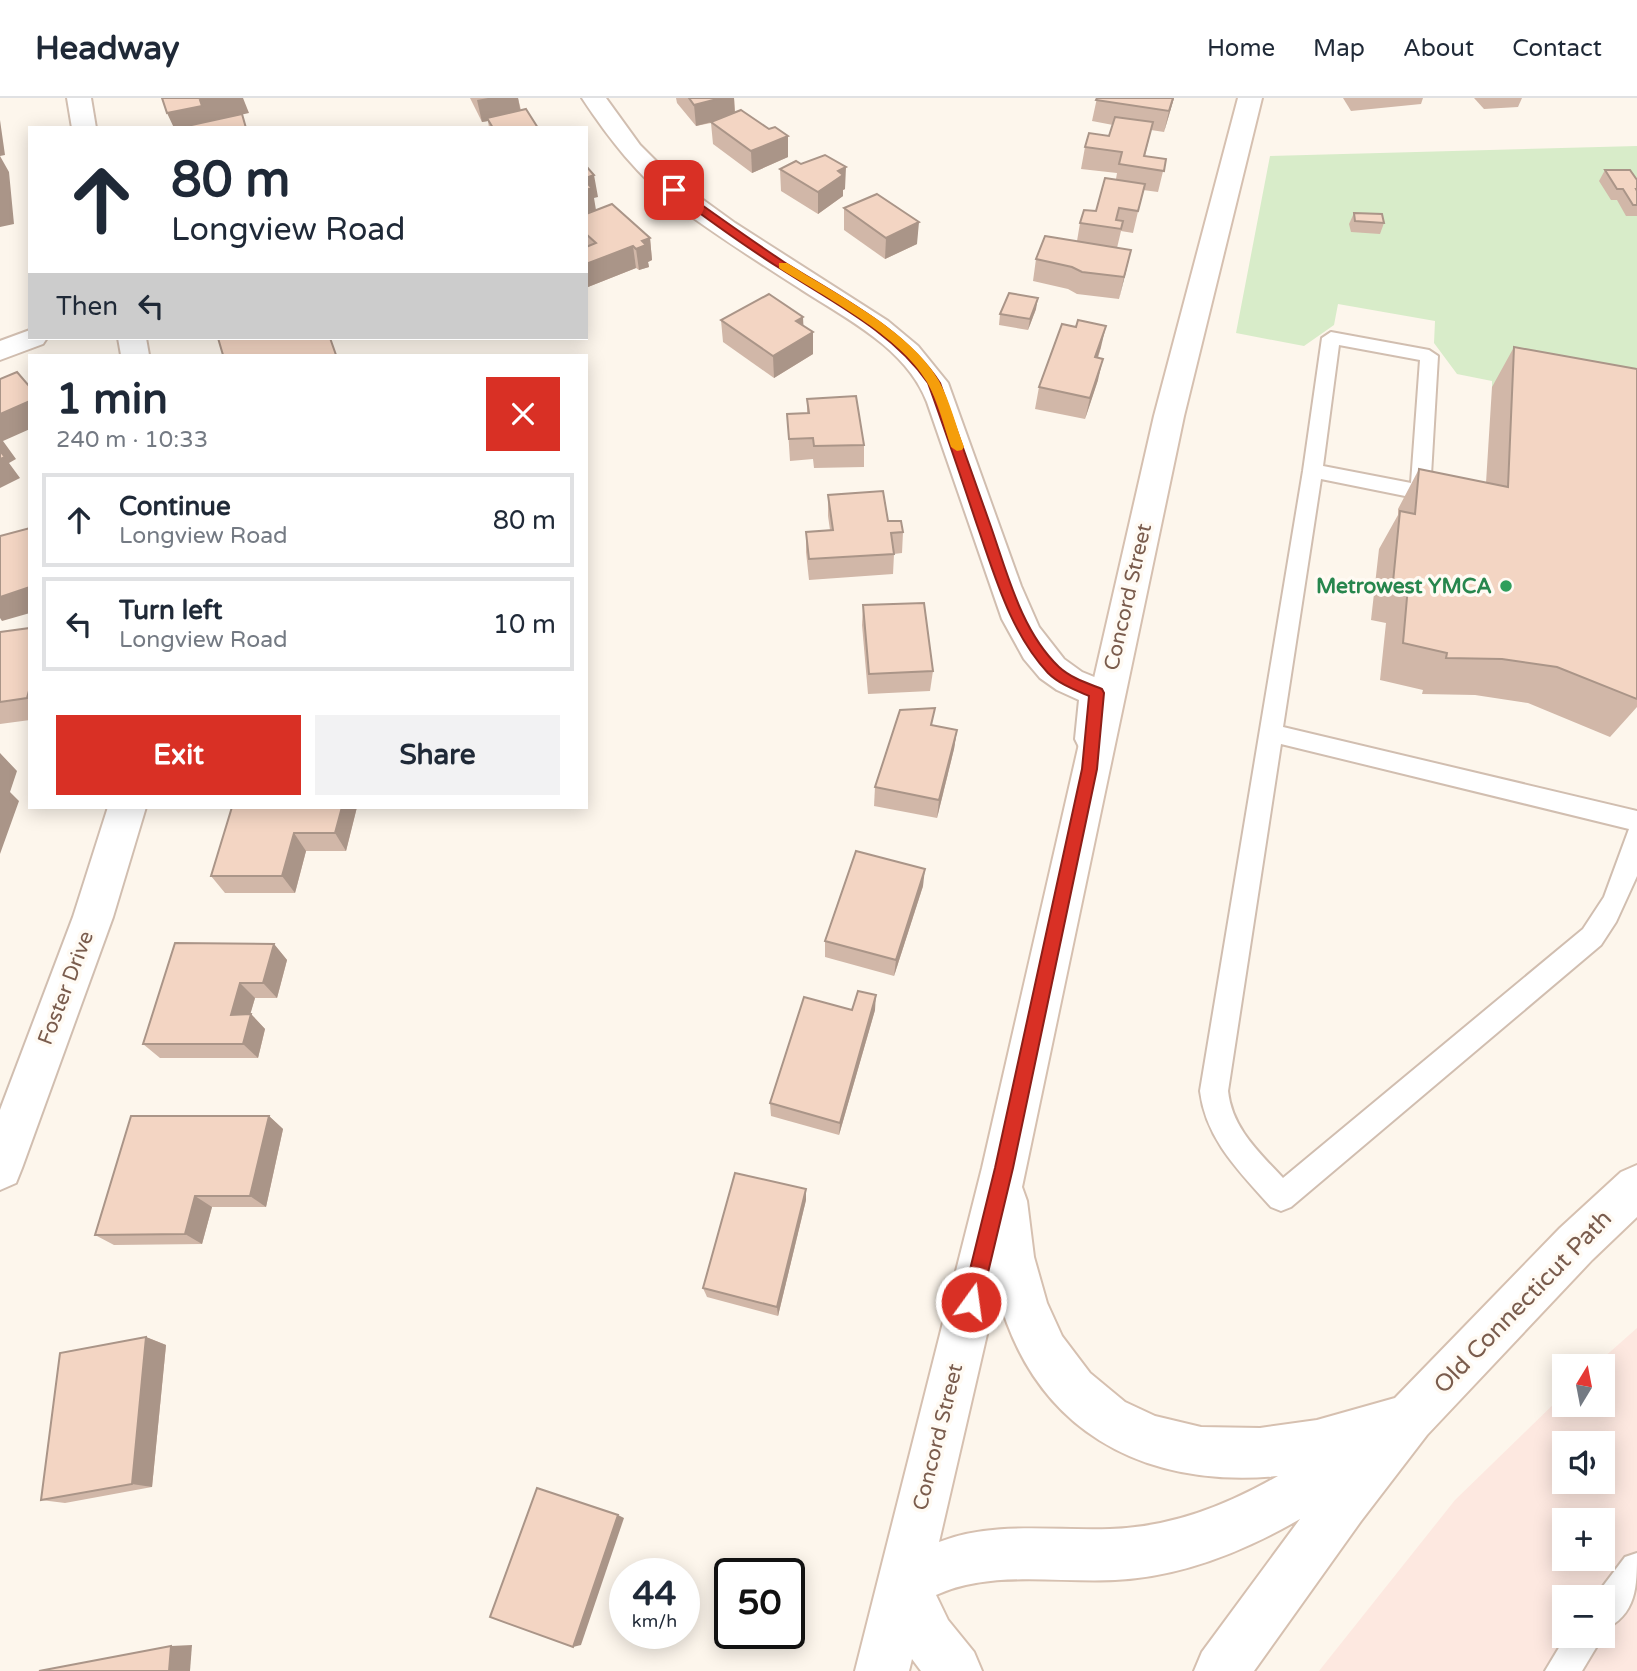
<!DOCTYPE html>
<meta charset="utf-8">
<style>
body{margin:0;font-family:"Varela Round",sans-serif;background:#f2f2f3;color:#1f2937;height:100vh;display:flex;flex-direction:column;font-size:26px;white-space:nowrap}
*{box-sizing:border-box;margin:0}
p{font-size:23px;color:#747a83}
.icon{flex:none;width:38px;height:38px;fill:none;stroke:currentColor;stroke-width:2;stroke-linecap:round;stroke-linejoin:round}
.map{position:relative;flex:1;overflow:hidden}
.sheet{position:absolute;left:28px;top:256px;width:560px;height:455px;display:flex;flex-direction:column;background:#fff;border-radius:0px;box-shadow:0 4px 18px #0003}
.sheet>*{flex:none}
.banner{position:absolute;left:28px;top:28px;width:560px;height:214px;border-radius:0px;box-shadow:0 4px 18px #0003;background:#fff;color:#1f2937;overflow:hidden}
.needle{width:46px;rotate:10deg}
.controls{position:absolute;left:1552px;top:1256px;display:grid;gap:14px}
.controls a{display:grid;place-items:center;width:63px;height:63px;border-radius:0px;background:#fff;box-shadow:0 4px 18px #0003;font-size:35px}
.speed{position:absolute;left:609px;top:1460px;display:flex;gap:14px;font-size:35px;font-weight:700;text-align:center}
.speed>*{display:grid;place-content:center;width:91px;height:91px;border-radius:50%;background:#fff;box-shadow:0 4px 18px #0003;line-height:1}
.speed small{font-size:18px;font-weight:400}
.speed .limit{border:4px solid #111;border-radius:10px;background:#fff;color:#111}
.pin{position:absolute;display:grid;place-items:center;width:60px;height:60px;color:#fff;margin:-30px;border-radius:14px;box-shadow:0 4px 10px #0006}
.me{position:absolute;width:77px;margin:-38px;rotate:14deg;stroke-linejoin:round;filter:drop-shadow(0 0 5px #0008)}
.turn{display:flex;align-items:center;gap:24px;height:147px;padding:0 28px;font-size:32px}
.turn .icon{width:91px;height:91px;stroke-width:2.5}
.turn b{display:block;font-size:49px;line-height:60px}
.then{display:flex;align-items:center;height:66px;padding:0 28px;background:#0003;gap:14px;font-size:26px}
.round{display:grid;place-items:center;flex:none;width:74px;height:74px;border-radius:0px;background:#f2f2f3}
.overview{display:flex;align-items:center;justify-content:space-between;height:119px;padding:0 28px}
h1{font-size:42px;font-weight:700;line-height:52px}
.primary-button{display:flex;gap:14px;margin-top:auto;padding:14px 28px}
.primary-button a{flex:1;height:80px;border-radius:0px;background:#d93025;color:#fff;font-size:28px;font-weight:700;line-height:80px;text-align:center}
.primary-button a+a{background:#f2f2f3;color:#1f2937}
ul{padding:0;list-style:none}
li{display:flex;align-items:center;gap:21px;height:94px;margin:0 14px 10px;padding:0 14px;border:4px solid #e0e1e3;border-radius:0px}
li div{flex:1}
li b{display:block;font-size:26px}
li em{font-style:normal}
header{display:flex;align-items:center;gap:42px;box-sizing:border-box;height:98px;padding:0 35px;background:#fff;border-bottom:2px solid #e0e1e3}
header strong{font-size:33px}
nav{display:flex;gap:38px;margin-inline-start:auto;font-size:24px}
.map>svg:first-child{display:block}
.commercial{fill:#fde8e0;fill-rule:evenodd}
.green{fill:#d8ecc9}
.lines{fill:none;stroke-linecap:round;stroke-linejoin:round}
.lane-casing{stroke:#d1beb0;stroke-width:4}
.street-casing{stroke:#d1beb0;stroke-width:4}
.secondary-casing{stroke:#d6c0b0;stroke-width:4}
.lane{fill:#fff;fill-rule:evenodd}
.street{fill:#fff;fill-rule:evenodd}
.secondary{fill:#fff;fill-rule:evenodd}
.wall{fill:#d1b7a8}
.shaded-wall{fill:#aa9588}
.building{fill:#f3d5c3;stroke:#aa9588;stroke-width:2}
.route{fill:#d93025;stroke:#8d1f18;stroke-width:2}
.slow{fill:#f59e0b}
.leisure-dot{fill:#2e9e5b;stroke:#fffaf3;stroke-width:2.5}
.labels{text-anchor:middle;dominant-baseline:central;stroke-width:7;stroke-linejoin:round;paint-order:stroke}
.leisure-label{font-size:21px;font-weight:bold;fill:#27864d;stroke:#fffaf3;text-anchor:end}
.street-label{font-size:21px;fill:#7a5c4d;stroke:#fffaf3}
.near-street-label{font-size:24px;fill:#7a5c4d;stroke:#fffaf3}
</style>
<header>
<strong>Headway</strong>
<nav><a>Home</a><a>Map</a><a>About</a><a>Contact</a></nav>
</header>
<div class="map">
<svg width="1637" height="1573" viewBox="0 0 1637 1573">
<rect width="100%" height="100%" fill="#fdf6ec"/>
<!-- commercial -->
<path class="commercial" d="M 1637,1230 L 1637,1573 L 1319,1573 L 1455,1402 L 1564,1296 L 1564,1307 L 1603,1307 L 1603,1269 L 1593,1269 ZM 1564,1346 L 1603,1346 L 1603,1384 L 1564,1384 ZM 1564,1423 L 1603,1423 L 1603,1461 L 1564,1461 ZM 1564,1500 L 1603,1500 L 1603,1538 L 1564,1538 Z"/>
<!-- green -->
<polygon class="green" points="1637,48 1637,316 1492,289 1492,283 1457,276 1434,245 1435,223 1338,206 1334,227 1304,248 1236,235 1270,58"/>
<g class="lines">
<!-- lane casing -->
<g class="lane-casing">
<g id="lane">
<path d="M 1331,234 L 1429,252 L 1438,258 L 1430,394 L 1427,399 L 1420,401 L 1321,381 L 1283,629 L 1637,713 L 1637,778 L 1616,824 L 1601,847 L 1291,1109 L 1281,1113 L 1271,1109 C 1240,1074 1206,1042 1200,993 L 1303,373 L 1322,240 ZM 1339,247 L 1420,262 L 1411,385 L 1323,368 ZM 1281,646 L 1629,731 L 1604,799 L 1583,831 L 1283,1080 C 1258,1053 1232,1030 1228,993 Z"/>
<path d="M 1637,1455 C 1637,1488 1637,1517 1603,1532 L 1603,1500 L 1594,1500 L 1625,1459 Z"/>
<polygon points="1566,1538 1603,1538 1582,1573 1545,1573"/>
</g>
</g>
<!-- street casing -->
<g class="street-casing">
<g id="street">
<polygon points="67,0 91,0 96,30 72,30"/>
<path d="M 582,0 L 606,0 L 640,47 L 673,80 L 735,125 L 888,223 L 918,248 L 948,285 L 1021,488 L 1039,529 L 1064,561 L 1082,574 L 1109,585 L 1114,595 L 1111,641 L 1106,651 L 1093,655 L 1080,651 L 1075,641 L 1079,602 L 1057,592 L 1040,580 L 1024,561 L 1002,521 L 927,304 C 906,250 847,221 802,192 C 760,165 717,138 677,108 C 638,78 609,41 582,0 Z"/>
<polygon points="30,232 30,240 47,240 43,246 0,262 0,243"/>
<polygon points="118,240 146,240 149,257 121,257"/>
<polygon points="108,709 146,709 113,819 22,1070 16,1085 0,1092 0,1012 73,819"/>
</g>
</g>
<!-- secondary casing -->
<g class="secondary-casing">
<path id="secondary" d="M 1238,0 L 1262,0 L 1184,318 L 1022,1089 L 1027,1103 L 1034,1159 L 1047,1205 L 1062,1238 L 1090,1275 L 1125,1304 L 1155,1318 L 1201,1329 L 1260,1330 L 1317,1322 L 1395,1300 L 1560,1130 L 1621,1074 L 1637,1067 L 1637,1119 L 1592,1162 L 1427,1337 L 1361,1423 L 1254,1573 L 1194,1573 L 1202,1554 L 1300,1421 C 1243,1454 1181,1479 1115,1482 C 1056,1485 991,1472 936,1497 L 948,1522 L 974,1554 L 982,1573 L 921,1573 L 912,1561 L 909,1573 L 855,1573 L 982,1070 L 1154,318 ZM 997,1193 C 1032,1331 1141,1391 1278,1378 C 1225,1408 1172,1429 1110,1431 C 1053,1433 994,1423 939,1444 Z"/>
</g>
<!-- lane -->
<use href="#lane" class="lane"/>
<!-- street -->
<use href="#street" class="street"/>
<!-- secondary -->
<use href="#secondary" class="secondary"/>
</g>
<!-- wall -->
<g class="wall">
<polygon points="470,0 518,0 521,12 538,30 489,30 488,23 482,24"/>
<polygon points="676,0 734,0 735,14 769,31 788,38 788,59 752,75 713,46 711,25 696,28 677,5"/>
<polygon points="1097,0 1174,0 1164,34 1151,32 1145,58 1166,61 1158,94 1143,92 1133,135 1121,133 1117,150 1131,152 1119,201 1077,196 1068,191 1033,183 1036,161 1077,143 1080,125 1096,113 1116,81 1117,75 1081,71 1085,49 1109,38 1113,27 1092,23"/>
<polygon points="1343,0 1423,0 1421,6 1351,13"/>
<polygon points="1474,0 1522,0 1518,9 1484,11"/>
<polygon points="780,71 845,91 843,92 843,98 818,116 781,93"/>
<polygon points="1605,72 1637,82 1637,118 1626,118 1617,102 1611,102 1599,83"/>
<polygon points="844,110 917,146 885,161 844,132"/>
<polygon points="1354,115 1384,125 1380,136 1351,134 1349,126"/>
<polygon points="586,116 650,140 652,162 648,164 649,169 639,172 636,170 588,189 586,188"/>
<polygon points="1036,211 1028,232 999,227 1000,216"/>
<polygon points="721,222 803,228 813,256 774,280 723,244"/>
<polygon points="1101,249 1098,260 1098,282 1085,321 1035,311 1039,289"/>
<polygon points="1514,249 1637,271 1637,609 1610,639 1528,605 1475,597 1422,596 1423,592 1380,582 1386,525 1371,522 1379,451 1398,417 1398,411 1419,371 1486,385 1492,289"/>
<polygon points="807,301 864,347 864,369 814,370 813,361 790,363 787,316 807,315"/>
<polygon points="828,397 888,423 903,434 902,455 894,456 893,476 809,482 806,454 806,434 830,432 828,418"/>
<polygon points="863,507 933,573 930,593 868,596 862,527"/>
<polygon points="30,530 30,622 0,626 0,534"/>
<polygon points="933,628 957,632 954,651 937,720 874,708 875,689"/>
<polygon points="232,709 357,709 346,753 306,753 295,795 225,795 211,778"/>
<polygon points="923,788 894,878 825,859 825,843"/>
<polygon points="274,846 287,862 277,900 255,900 250,916 251,916 265,931 258,960 160,960 143,946"/>
<polygon points="852,912 875,912 839,1037 771,1018 770,1005"/>
<polygon points="269,1018 283,1031 266,1109 212,1109 202,1146 114,1147 95,1137"/>
<polygon points="806,1102 778,1218 707,1199 703,1190"/>
<polygon points="146,1239 166,1247 152,1389 65,1405 41,1402"/>
</g>
<!-- shaded-wall -->
<g class="shaded-wall">
<polygon points="211,0 243,0 249,15 209,24 208,30 174,30 167,15 200,2"/>
<polygon points="488,0 518,0 521,16 487,20 488,23 482,24 477,2"/>
<polygon points="721,0 734,0 735,18 696,28 694,7"/>
<polygon points="1173,0 1174,0 1164,34 1169,13"/>
<polygon points="0,22 5,57 0,58 9,74 14,126 0,129"/>
<polygon points="788,38 788,59 752,75 751,53"/>
<polygon points="846,69 845,91 843,92 843,98 818,116 818,94 838,73"/>
<polygon points="594,77 598,99 594,100 596,112 586,115 586,80"/>
<polygon points="919,124 917,146 885,161 886,140"/>
<polygon points="650,140 652,162 648,164 649,169 639,172 636,151 642,143"/>
<polygon points="633,148 636,170 588,189 586,179 586,166"/>
<polygon points="1131,152 1126,174 1119,201 1124,179"/>
<polygon points="1038,200 1036,211 1028,232 1030,221"/>
<polygon points="803,219 804,240 813,234 813,256 774,280 773,258 796,223"/>
<polygon points="1106,228 1101,249 1090,281 1095,259"/>
<polygon points="1103,261 1098,282 1085,321 1090,300"/>
<polygon points="30,303 30,331 3,343 16,361 9,365 20,380 0,390 0,316"/>
<polygon points="30,489 30,515 2,523 0,520 0,499"/>
<polygon points="957,632 954,651 937,720 939,702"/>
<polygon points="0,655 17,673 10,694 19,703 0,756"/>
<polygon points="342,709 357,709 346,753 335,735"/>
<polygon points="294,735 306,753 295,795 282,778"/>
<polygon points="925,771 923,788 894,878 896,862"/>
<polygon points="274,846 287,862 277,900 263,885"/>
<polygon points="240,885 255,900 246,931 231,917"/>
<polygon points="876,897 875,912 839,1037 840,1025"/>
<polygon points="251,916 265,931 258,960 243,946"/>
<polygon points="269,1018 283,1031 266,1109 250,1098"/>
<polygon points="806,1091 806,1102 778,1218 777,1209"/>
<polygon points="195,1098 212,1109 202,1146 185,1136"/>
<polygon points="146,1239 166,1247 152,1389 132,1386"/>
<polygon points="618,1417 624,1420 581,1547 573,1549"/>
<polygon points="192,1547 190,1573 169,1573 171,1548"/>
</g>
<!-- building -->
<g class="building">
<polygon points="162,0 211,0 200,2 202,8 167,15"/>
<polygon points="689,0 721,0 694,7"/>
<polygon points="1097,0 1173,0 1169,13 1096,2"/>
<polygon points="526,11 538,30 493,30 487,20"/>
<polygon points="741,12 769,31 775,29 788,38 751,53 711,24"/>
<polygon points="242,16 246,30 178,30"/>
<polygon points="1115,19 1153,24 1144,58 1166,61 1164,73 1119,66 1122,54 1085,49 1089,35 1109,38"/>
<polygon points="825,57 846,69 838,73 843,77 818,94 780,71 796,63 801,66"/>
<polygon points="586,68 594,77 586,80"/>
<polygon points="1605,72 1630,72 1637,82 1637,91 1636,91 1637,93 1637,107 1633,107 1623,91 1617,91"/>
<polygon points="1105,80 1145,86 1138,113 1119,110 1116,122 1123,123 1121,131 1080,125 1084,112 1096,113"/>
<polygon points="586,84 592,90 586,92"/>
<polygon points="877,96 919,124 886,140 844,110"/>
<polygon points="612,106 650,140 642,143 646,147 636,151 633,148 586,166 586,149 596,145 586,136 586,116"/>
<polygon points="1354,115 1382,116 1384,125 1355,123"/>
<polygon points="1045,138 1131,152 1124,179 1082,174 1072,169 1036,161"/>
<polygon points="1009,195 1038,200 1030,221 1000,216"/>
<polygon points="769,196 803,219 796,223 813,234 773,258 721,222"/>
<polygon points="1078,222 1106,228 1095,259 1103,261 1090,300 1039,289 1062,226 1076,229"/>
<polygon points="218,240 330,240 336,257 223,257"/>
<polygon points="1514,249 1637,271 1637,601 1557,569 1502,561 1446,560 1447,555 1403,545 1408,488 1393,484 1400,413 1415,416 1419,371 1508,389"/>
<polygon points="17,274 30,289 30,303 0,316 0,281"/>
<polygon points="856,298 864,347 814,348 813,340 789,341 787,316 809,315 807,301"/>
<polygon points="0,353 5,359 0,361"/>
<polygon points="883,393 888,423 901,423 903,434 891,435 894,456 809,461 806,434 833,432 828,397"/>
<polygon points="30,430 30,489 0,499 0,438"/>
<polygon points="924,505 933,573 869,576 863,507"/>
<polygon points="30,530 30,589 27,600 0,604 0,534"/>
<polygon points="935,610 931,627 957,632 939,702 875,689 900,612"/>
<polygon points="232,709 342,709 335,735 294,735 282,778 211,778"/>
<polygon points="856,753 925,771 896,862 825,843"/>
<polygon points="175,845 274,846 263,885 240,885 231,917 251,916 243,946 143,946"/>
<polygon points="858,893 876,897 840,1025 770,1005 804,899 852,912"/>
<polygon points="131,1018 269,1018 250,1098 195,1098 185,1136 95,1137"/>
<polygon points="735,1075 806,1091 777,1209 703,1190"/>
<polygon points="146,1239 132,1386 41,1402 60,1255"/>
<polygon points="537,1390 618,1417 573,1549 490,1519"/>
<polygon points="171,1548 169,1573 39,1573"/>
</g>
<!-- route -->
<path class="route" d="M 671,90 L 678,90 C 713,115 748,140 784,164 C 839,199 904,230 940,285 C 957,332 973,379 990,426 C 1007,474 1021,533 1059,569 C 1071,580 1087,585 1102,591 L 1104,595 L 1097,671 L 1013,1070 L 981,1204 L 978,1211 L 971,1214 L 964,1211 L 962,1204 L 995,1070 L 1082,671 L 1089,598 C 1075,592 1059,586 1048,575 C 1010,534 995,478 977,427 C 961,379 945,332 928,285 C 893,234 832,204 781,171 C 743,147 707,121 671,94 Z"/>
<!-- slow -->
<path class="slow" d="M 779,165 L 787,165 C 835,196 910,232 939,283 C 950,303 956,328 964,349 L 962,352 L 957,353 L 951,349 C 944,328 938,303 927,284 C 901,238 823,198 779,170 Z"/>
<!-- markers -->
<circle class="leisure-dot" cx="1506" cy="488" r="7"/>
<g class="labels">
<!-- leisure labels -->
<g class="leisure-label">
<text x="1492" y="488">Metrowest YMCA</text>
</g>
<!-- street labels -->
<g class="street-label">
<text transform="translate(1128 499) rotate(-77)">Concord Street</text>
<text transform="translate(66 890) rotate(-69)">Foster Drive</text>
<text transform="translate(938 1339) rotate(-76)">Concord Street</text>
</g>
<!-- near-street labels -->
<g class="near-street-label">
<text transform="translate(1523 1204) rotate(-46)">Old Connecticut Path</text>
</g>
</g>
</svg>
<div class="controls">
<a><svg class="needle" viewBox="-14 -14 28 28"><path d="M0-13l5 13h-10z" fill="#e53935"/><path d="M0 13l5-13h-10z" fill="#747a83"/></svg></a>
<a><svg class="icon" aria-label="sound" viewBox="0 0 24 24"><path d="M4 9h4l5-4v14l-5-4H4zM17 9q2 3 0 6"/></svg></a>
<a>+</a>
<a>−</a>
</div>
<div class="speed"><div>44<small>km/h</small></div><div class="limit">50</div></div>
<div class="pin" style="left:674px;top:92px;background:#d93025"><svg class="icon" aria-label="arrive" viewBox="0 0 24 24"><path d="M6 21V4h12l-3 4 3 4H6"/></svg></div>
<svg class="me" style="left:971px;top:1204px" viewBox="-20 -20 40 40"><circle r="17" fill="#d93025" stroke="#fff" stroke-width="3"/><path d="M0-11L8 9 0 5-8 9z" fill="#fff"/></svg>
<div class="banner">
<div class="turn"><svg class="icon" aria-label="ahead" viewBox="0 0 24 24"><path d="M12 20V5M6 11l6-6 6 6"/></svg><div><b>80 m</b>Longview Road</div></div>
<div class="then">Then<svg class="icon" aria-label="left" viewBox="0 0 24 24"><path d="M17 20v-9H6M10 6l-5 5 5 5"/></svg></div>
</div>
<section class="sheet">
<div class="overview"><div><h1>1 min</h1><p>240 m · 10:33</p></div><a class="round" style="background:#d93025;color:#fff"><svg class="icon" aria-label="close" viewBox="0 0 24 24"><path d="M6 6l12 12M18 6L6 18"/></svg></a></div>
<ul>
<li><svg class="icon" aria-label="ahead" viewBox="0 0 24 24"><path d="M12 20V5M6 11l6-6 6 6"/></svg><div><b>Continue</b><p>Longview Road</p></div><em>80 m</em></li>
<li><svg class="icon" aria-label="left" viewBox="0 0 24 24"><path d="M17 20v-9H6M10 6l-5 5 5 5"/></svg><div><b>Turn left</b><p>Longview Road</p></div><em>10 m</em></li>
</ul>
<div class="primary-button"><a>Exit</a><a>Share</a></div>
</section>
</div>
